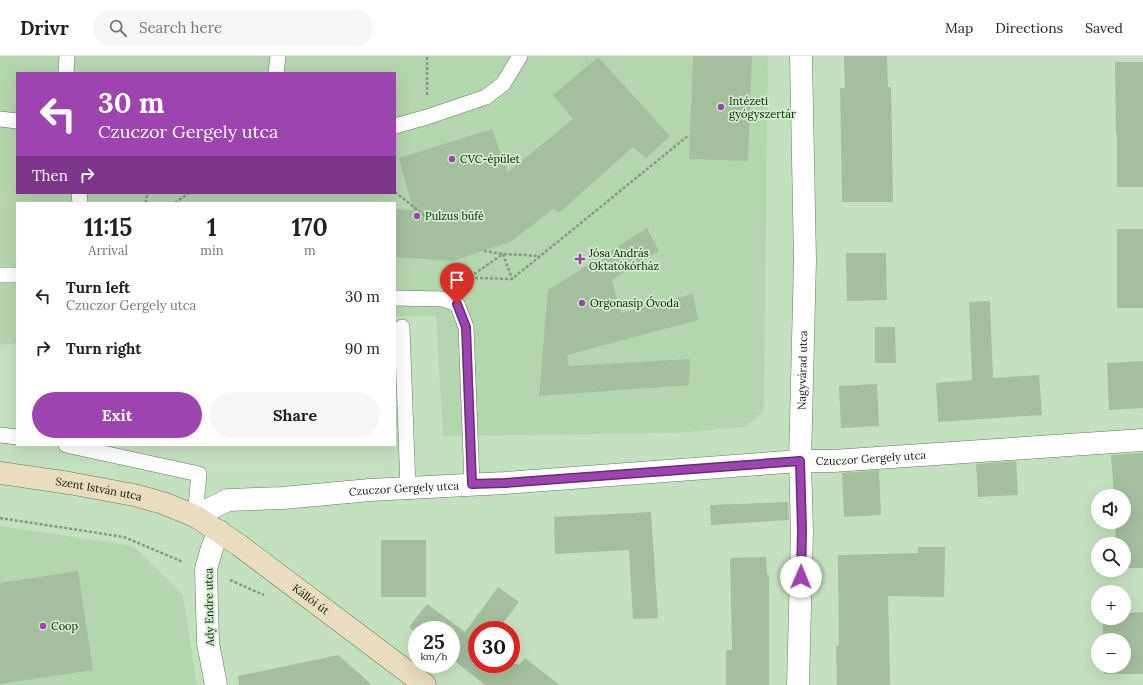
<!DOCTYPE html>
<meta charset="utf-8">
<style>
body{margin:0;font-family:Lora,serif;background:#f6f6f6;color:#222;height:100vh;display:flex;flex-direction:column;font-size:15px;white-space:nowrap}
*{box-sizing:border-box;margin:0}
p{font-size:13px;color:#767676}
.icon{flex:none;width:22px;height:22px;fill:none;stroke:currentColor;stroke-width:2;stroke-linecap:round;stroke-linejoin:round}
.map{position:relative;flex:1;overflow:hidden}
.panel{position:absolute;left:16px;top:146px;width:380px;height:244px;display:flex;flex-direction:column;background:#fff;border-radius:0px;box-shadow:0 4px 16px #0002}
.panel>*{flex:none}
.guide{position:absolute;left:16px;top:16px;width:380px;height:122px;border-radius:0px;box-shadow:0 4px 16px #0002;background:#9e44b0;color:#fff;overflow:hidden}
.tools{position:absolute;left:1091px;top:433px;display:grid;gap:8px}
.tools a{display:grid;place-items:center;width:40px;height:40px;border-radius:50%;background:#fff;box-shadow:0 4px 16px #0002;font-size:20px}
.speed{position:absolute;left:408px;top:565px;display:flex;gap:8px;font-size:20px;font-weight:700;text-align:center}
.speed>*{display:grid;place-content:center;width:52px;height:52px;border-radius:50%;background:#fff;box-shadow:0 4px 16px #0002;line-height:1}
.speed small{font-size:10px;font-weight:400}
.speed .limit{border:6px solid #d22;background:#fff;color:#111}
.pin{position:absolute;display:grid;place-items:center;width:34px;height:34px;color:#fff;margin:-41px -17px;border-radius:50% 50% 50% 0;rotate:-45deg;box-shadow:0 0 4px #0007}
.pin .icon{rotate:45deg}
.me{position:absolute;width:44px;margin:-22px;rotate:1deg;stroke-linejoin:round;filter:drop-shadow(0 0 3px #0008)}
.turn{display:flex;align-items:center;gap:14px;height:84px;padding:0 16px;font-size:18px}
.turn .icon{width:52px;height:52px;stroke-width:2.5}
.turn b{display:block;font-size:28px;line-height:34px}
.then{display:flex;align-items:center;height:38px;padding:0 16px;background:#0003;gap:8px;font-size:15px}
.eta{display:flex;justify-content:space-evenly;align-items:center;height:68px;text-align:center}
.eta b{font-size:24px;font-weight:700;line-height:28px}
.action{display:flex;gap:8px;margin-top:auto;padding:8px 16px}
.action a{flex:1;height:46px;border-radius:24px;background:#9e44b0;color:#fff;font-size:16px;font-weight:700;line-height:46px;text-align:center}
.action a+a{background:#f6f6f6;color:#222}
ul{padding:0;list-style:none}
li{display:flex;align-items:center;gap:12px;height:52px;padding:0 16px}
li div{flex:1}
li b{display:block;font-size:15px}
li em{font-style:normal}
header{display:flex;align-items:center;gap:24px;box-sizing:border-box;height:56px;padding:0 20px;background:#fff;border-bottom:1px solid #e0e0e0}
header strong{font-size:19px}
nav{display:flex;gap:22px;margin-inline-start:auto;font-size:14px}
.search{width:280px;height:36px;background:#f6f6f6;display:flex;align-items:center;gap:10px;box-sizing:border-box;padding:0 14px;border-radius:22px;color:#767676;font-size:15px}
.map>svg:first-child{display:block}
.built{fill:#b4d6ae;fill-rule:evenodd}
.building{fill:#a3bf9e}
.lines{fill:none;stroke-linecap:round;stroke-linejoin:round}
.service-casing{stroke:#617b5c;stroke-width:16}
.minor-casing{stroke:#617b5c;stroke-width:23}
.secondary-casing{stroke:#617b5c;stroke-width:23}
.path{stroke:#849a80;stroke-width:2.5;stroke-dasharray:3 2;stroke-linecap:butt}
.service{stroke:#fff;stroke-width:15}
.minor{stroke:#fff;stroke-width:22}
.secondary{stroke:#eadcbe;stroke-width:22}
.route-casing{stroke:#672c72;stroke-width:10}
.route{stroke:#9e44b0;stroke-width:7}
.poi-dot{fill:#9e44b0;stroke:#d1efcc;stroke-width:1.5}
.labels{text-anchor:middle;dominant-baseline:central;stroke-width:3.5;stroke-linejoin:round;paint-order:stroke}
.poi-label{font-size:11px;fill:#0e190d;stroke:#d1efcc;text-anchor:start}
.street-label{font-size:11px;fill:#0e190d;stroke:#d1efcc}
</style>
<header>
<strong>Drivr</strong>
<div class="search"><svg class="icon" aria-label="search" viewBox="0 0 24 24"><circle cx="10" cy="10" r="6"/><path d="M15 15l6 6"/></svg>Search here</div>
<nav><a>Map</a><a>Directions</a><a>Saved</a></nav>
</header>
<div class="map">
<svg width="1143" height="629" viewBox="0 0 1143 629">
<rect width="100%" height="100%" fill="#c4e1bf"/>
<!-- built -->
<g class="built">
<path d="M 0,0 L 768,0 L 764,354 L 746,371 L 674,377 L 443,380 L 436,260 L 395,260 L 395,147 L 17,147 L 17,287 L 0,289 ZM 17,17 L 395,17 L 395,137 L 17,137 Z"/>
<polygon points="0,470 133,490 183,539 197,629 0,629"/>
</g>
<!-- building -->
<g class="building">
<polygon points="693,0 752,0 748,105 689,103"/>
<polygon points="844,0 887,0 888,31 891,31 893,146 842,146 840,32 845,32"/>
<polygon points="598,1 670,80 646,102 633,91 560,156 553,153 512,185 453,205 395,201 395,153 413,154 399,102 492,73 508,116 573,63 553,39"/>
<polygon points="1115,6 1143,6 1143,131 1117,131 1117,77 1116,77"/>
<polygon points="647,172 659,195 612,224 621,257 693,238 698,264 567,299 569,310 690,303 689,329 539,340 548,234"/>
<rect x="1117" y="173" width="26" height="79"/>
<polygon points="846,197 886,197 887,244 847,245"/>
<polygon points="990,245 993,322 1039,319 1042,359 938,366 936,327 972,324 969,246"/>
<polygon points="875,271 895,271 896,307 875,307"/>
<polygon points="1143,305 1143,352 1109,354 1107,307"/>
<polygon points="877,328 879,370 841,372 839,330"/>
<polygon points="1143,397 1143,512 1124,512 1124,488 1116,488 1115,466 1124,466 1124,440 1114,440 1111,399"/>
<polygon points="1016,405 1018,439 978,441 976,408"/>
<polygon points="879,414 881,459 844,461 842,417"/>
<polygon points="788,446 789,464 711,469 710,449"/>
<polygon points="651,456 658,562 633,563 629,494 555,498 554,461"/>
<rect x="381" y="484" width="45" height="57"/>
<polygon points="918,491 945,491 944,541 888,540 890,629 837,629 836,590 839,590 838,499 918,497"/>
<polygon points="766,501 767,519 769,519 769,629 726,629 726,594 732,594 730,502"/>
<polygon points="78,515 93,614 0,628 0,527"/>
<polygon points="498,531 519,546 498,574 477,574 477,601 472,608 520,608 525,602 560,629 485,629 451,602 451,574 417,574 417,577 409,571 427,548 465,576"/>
<polygon points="1143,556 1143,618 1104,618 1103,610 1124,610 1124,584 1103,584 1103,562 1124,562 1124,557"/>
<polygon points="338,599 372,629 239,629 238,620"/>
</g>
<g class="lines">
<!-- service casing -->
<g class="service-casing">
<g id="service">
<polyline points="66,17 67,0"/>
<polyline points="276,17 278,0"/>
<polyline points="0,63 17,65"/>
<polyline points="395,70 427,61 486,41 503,28 520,0"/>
<polyline points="79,137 80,147"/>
<polyline points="0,219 17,219"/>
<polyline points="395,242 442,243 457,248 466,271 472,428"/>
<polyline points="402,271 408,432"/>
<polyline points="0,379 17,381"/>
<polyline points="66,389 199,418 195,460"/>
</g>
</g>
<!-- minor casing -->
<g class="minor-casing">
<g id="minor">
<path id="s1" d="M 195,460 L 228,444 L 283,442 L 370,434 L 505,427 L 800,405 L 833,405 L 1143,384"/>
<polyline points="216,629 208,587 206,513 212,492 219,475"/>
<path id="s2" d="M 798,629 L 802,475 L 800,405 L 805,204 L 801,0"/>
</g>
</g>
<!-- secondary casing -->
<g class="secondary-casing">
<g id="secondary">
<path id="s3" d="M 0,417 L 69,427 L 134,439 L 163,447 L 195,460 L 239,489 L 425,629"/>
</g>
</g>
<!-- path -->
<g class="path">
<polyline points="427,39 427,0"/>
<polyline points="395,136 430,164"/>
<polyline points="146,147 147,137"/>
<polyline points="175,147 189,137"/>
<polyline points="484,195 503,198 540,200"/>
<polyline points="503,198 512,223"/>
<polyline points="445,221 512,223 689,79"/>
<polyline points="470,221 503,198"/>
<polyline points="0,462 124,481 183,506"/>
<polyline points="230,524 264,539"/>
</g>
<!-- service -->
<use href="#service" class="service"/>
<!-- minor -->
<use href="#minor" class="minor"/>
<!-- secondary -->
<use href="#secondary" class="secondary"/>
</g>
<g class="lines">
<!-- route casing -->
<g class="route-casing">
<polyline id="route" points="457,248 466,271 472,428 505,427 800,405 802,474 801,521"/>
</g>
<!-- route -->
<use href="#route" class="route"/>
</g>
<!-- markers -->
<g class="poi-dot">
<circle cx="721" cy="51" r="4"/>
<circle cx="452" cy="103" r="4"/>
<circle cx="417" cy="160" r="4"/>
<path d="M578 197h4v4h4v4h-4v4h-4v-4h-4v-4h4z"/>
<circle cx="582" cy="247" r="4"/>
<circle cx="43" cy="570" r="4"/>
</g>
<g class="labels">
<!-- poi labels -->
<g class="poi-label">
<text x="729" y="45">Intézeti<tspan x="729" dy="13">gyógyszertár</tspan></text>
<text x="460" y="103">CVC-épület</text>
<text x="425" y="160">Pulzus büfé</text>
<text x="589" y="197">Jósa András<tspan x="589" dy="13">Oktatókórház</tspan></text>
<text x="590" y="247">Orgonasíp Óvoda</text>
<text x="51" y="570">Coop</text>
</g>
<!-- street labels -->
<g class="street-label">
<text stroke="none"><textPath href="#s2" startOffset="315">Nagyvárad utca</textPath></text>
<text stroke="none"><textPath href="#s1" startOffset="681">Czuczor Gergely utca</textPath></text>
<text stroke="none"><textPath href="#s1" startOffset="213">Czuczor Gergely utca</textPath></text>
<text stroke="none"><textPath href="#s3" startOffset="100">Szent István utca</textPath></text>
<text stroke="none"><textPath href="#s3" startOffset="343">Kállói út</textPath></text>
<text transform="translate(209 551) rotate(-91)">Ady Endre utca</text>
</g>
</g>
</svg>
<div class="tools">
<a><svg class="icon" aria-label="sound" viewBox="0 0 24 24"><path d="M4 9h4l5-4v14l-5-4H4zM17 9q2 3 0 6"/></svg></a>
<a><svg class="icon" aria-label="search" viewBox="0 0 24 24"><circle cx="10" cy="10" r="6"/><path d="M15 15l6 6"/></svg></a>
<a>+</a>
<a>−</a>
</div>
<div class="speed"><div>25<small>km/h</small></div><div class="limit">30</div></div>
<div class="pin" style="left:457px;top:248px;background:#d93025"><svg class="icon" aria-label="arrive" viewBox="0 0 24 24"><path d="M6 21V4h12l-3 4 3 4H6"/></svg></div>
<svg class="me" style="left:801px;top:521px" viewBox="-20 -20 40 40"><circle r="19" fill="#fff"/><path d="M0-13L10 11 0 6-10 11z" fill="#9e44b0"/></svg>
<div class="guide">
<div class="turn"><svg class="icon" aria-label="left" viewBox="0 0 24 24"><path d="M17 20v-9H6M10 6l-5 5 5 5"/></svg><div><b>30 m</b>Czuczor Gergely utca</div></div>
<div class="then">Then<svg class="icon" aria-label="right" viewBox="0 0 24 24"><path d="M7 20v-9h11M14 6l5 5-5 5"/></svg></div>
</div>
<section class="panel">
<div class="eta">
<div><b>11:15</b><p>Arrival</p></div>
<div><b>1</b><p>min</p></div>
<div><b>170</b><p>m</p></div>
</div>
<ul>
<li><svg class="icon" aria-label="left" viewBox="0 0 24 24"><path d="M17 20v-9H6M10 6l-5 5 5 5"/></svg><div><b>Turn left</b><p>Czuczor Gergely utca</p></div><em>30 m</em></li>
<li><svg class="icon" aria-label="right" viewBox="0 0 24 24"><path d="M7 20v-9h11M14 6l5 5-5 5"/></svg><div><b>Turn right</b></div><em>90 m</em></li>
</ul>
<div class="action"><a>Exit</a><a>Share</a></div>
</section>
</div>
